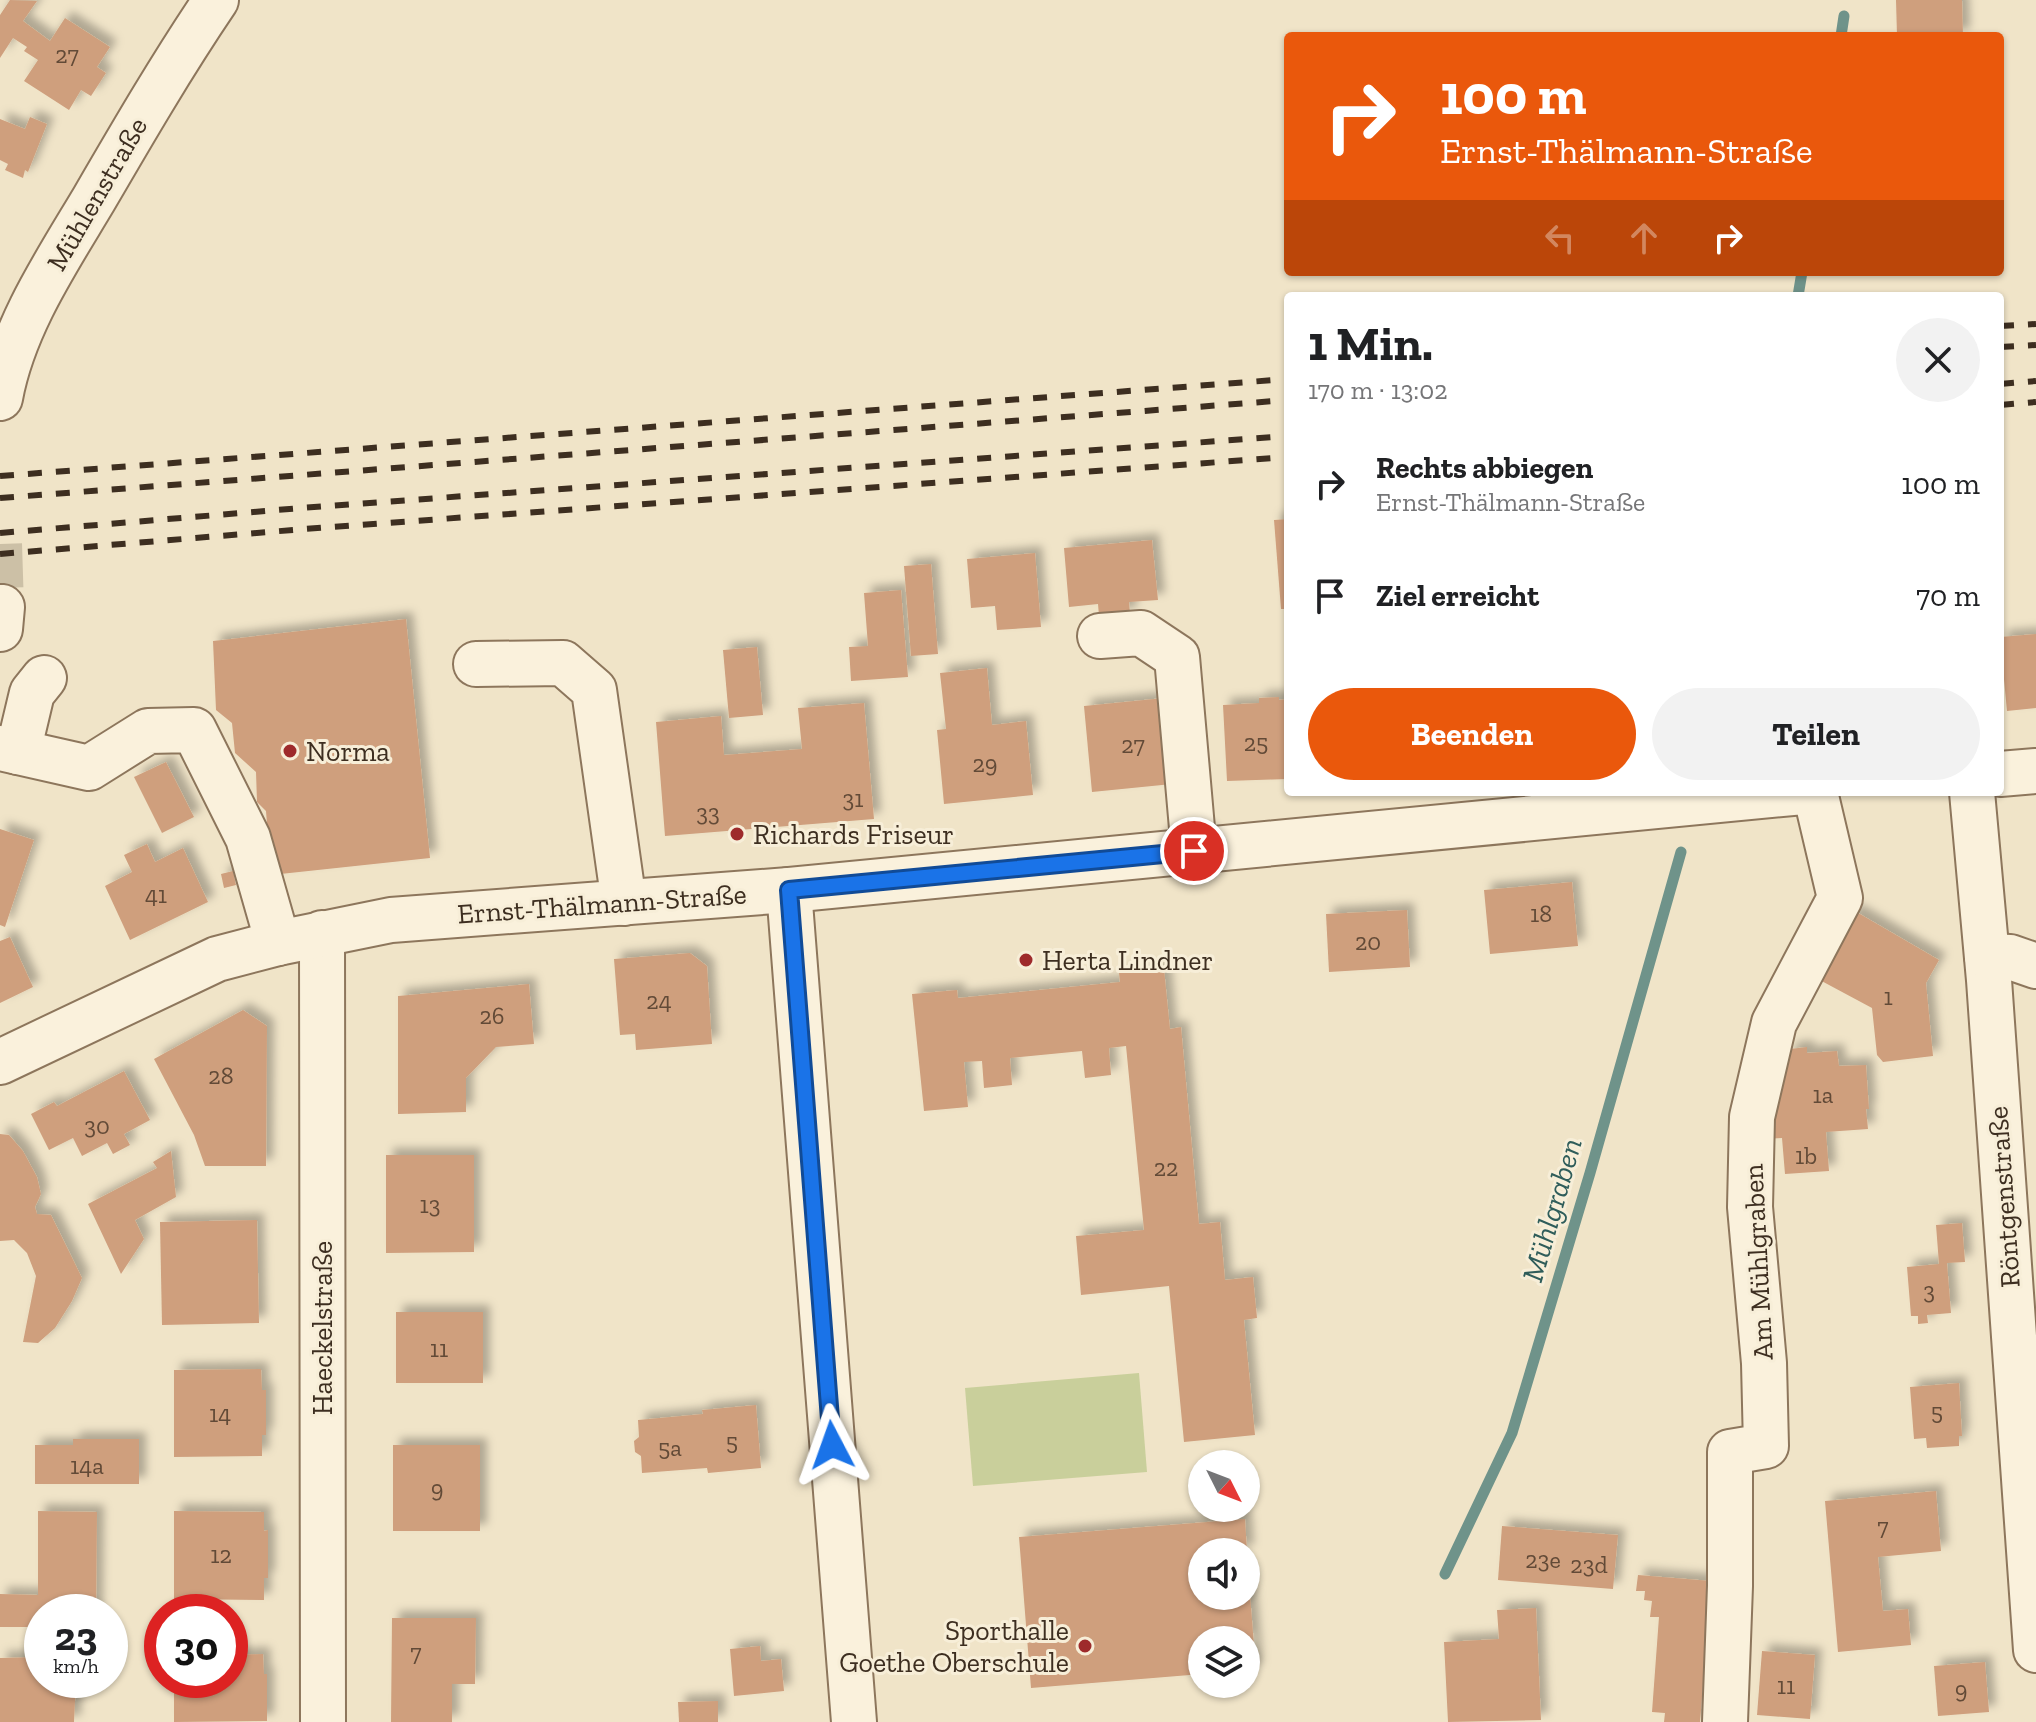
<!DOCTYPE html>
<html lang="de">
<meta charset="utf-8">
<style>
body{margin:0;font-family:"Zilla Slab",serif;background:#f2f2f2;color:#202124;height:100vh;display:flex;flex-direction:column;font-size:30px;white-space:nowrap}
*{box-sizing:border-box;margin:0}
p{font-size:26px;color:#757577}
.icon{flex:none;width:44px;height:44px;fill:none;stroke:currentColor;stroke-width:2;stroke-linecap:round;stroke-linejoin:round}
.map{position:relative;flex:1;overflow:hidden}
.side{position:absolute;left:1284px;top:292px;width:720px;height:504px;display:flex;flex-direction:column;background:#fff;border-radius:8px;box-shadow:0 2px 6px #0004}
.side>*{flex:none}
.banner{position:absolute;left:1284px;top:32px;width:720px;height:244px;border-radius:8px;box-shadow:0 2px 6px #0004;background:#ea580c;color:#fff;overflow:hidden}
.needle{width:52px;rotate:132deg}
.controls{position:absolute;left:1188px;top:1450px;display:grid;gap:16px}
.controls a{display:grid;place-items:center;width:72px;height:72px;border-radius:50%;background:#fff;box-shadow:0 2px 6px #0004;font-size:40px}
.speed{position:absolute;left:24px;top:1594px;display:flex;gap:16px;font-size:40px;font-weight:700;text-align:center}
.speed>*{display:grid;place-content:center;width:104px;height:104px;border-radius:50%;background:#fff;box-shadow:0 2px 6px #0004;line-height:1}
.speed small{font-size:20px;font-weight:400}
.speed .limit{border:12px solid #d22;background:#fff;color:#111}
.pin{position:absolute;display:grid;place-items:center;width:68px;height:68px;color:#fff;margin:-34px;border:4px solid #fff;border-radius:50%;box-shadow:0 2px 8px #0007}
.me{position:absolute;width:88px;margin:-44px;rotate:356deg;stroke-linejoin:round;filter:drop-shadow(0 0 6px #0008)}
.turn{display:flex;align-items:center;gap:28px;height:168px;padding:0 24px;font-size:36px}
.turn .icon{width:104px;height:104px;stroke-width:2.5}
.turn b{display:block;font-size:56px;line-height:68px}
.lanes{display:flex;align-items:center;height:76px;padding:0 24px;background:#0003;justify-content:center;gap:40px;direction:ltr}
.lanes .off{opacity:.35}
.round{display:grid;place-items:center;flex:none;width:84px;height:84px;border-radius:42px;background:#f2f2f2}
.head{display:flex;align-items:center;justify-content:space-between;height:136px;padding:0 24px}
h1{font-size:48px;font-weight:700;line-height:60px}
.button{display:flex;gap:16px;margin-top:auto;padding:16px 24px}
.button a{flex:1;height:92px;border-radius:48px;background:#ea580c;color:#fff;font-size:32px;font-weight:700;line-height:92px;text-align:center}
.button a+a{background:#f2f2f2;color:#202124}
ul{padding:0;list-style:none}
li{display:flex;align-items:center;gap:24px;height:112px;padding:0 24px}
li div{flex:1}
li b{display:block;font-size:30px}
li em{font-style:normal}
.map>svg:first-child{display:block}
.green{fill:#c9cf9b}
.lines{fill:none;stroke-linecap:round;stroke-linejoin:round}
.stream{stroke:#6f938a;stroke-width:11}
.building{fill:#cf9f7d;filter:url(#shadow)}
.minor-tunnel{stroke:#ccc0a6;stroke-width:44;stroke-dasharray:44 22;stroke-linecap:butt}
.minor-casing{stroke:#8d765c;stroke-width:48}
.minor{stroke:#faf1dc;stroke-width:44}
.rail{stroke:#3d2e20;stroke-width:6;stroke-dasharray:14 14;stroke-linecap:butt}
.route-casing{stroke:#114b97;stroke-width:20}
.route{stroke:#1a73e8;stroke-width:14}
.poi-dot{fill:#9e2a2b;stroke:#f7eed8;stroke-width:3}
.labels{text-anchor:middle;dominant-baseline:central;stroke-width:6;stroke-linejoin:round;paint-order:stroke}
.number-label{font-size:24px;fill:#624a37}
.street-label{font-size:28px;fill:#3d2e20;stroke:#f7eed8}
.poi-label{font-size:28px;fill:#3d2e20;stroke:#f7eed8;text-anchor:start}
.water-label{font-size:30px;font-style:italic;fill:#2f5d5a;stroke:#f7eed8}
</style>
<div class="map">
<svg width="2036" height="1722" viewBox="0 0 2036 1722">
<defs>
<filter id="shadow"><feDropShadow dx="7" dy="-7" stdDeviation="4" flood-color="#0004"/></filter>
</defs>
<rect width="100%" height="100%" fill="#f0e4c8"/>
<!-- green -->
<polygon class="green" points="1139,1373 1147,1472 973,1486 965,1388"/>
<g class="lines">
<!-- stream -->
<g class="stream">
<polyline points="1841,36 1844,16"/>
<polyline points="1798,296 1802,272"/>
<polyline points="1445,1574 1512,1433 1590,1173 1681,852"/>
</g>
</g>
<!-- building -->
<g class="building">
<polygon points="10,0 37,1 23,21 50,41 65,18 110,47 97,67 106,73 91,96 81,90 69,110 24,81 38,60 24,51 27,47 13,38 0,58 0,15"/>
<polygon points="1896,0 1962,0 1963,36 1897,36"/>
<polygon points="30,117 47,124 28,172 25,170 23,178 5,170 8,164 0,160 0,119 25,129"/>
<polygon points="1288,519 1288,609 1281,609 1274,520"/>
<polygon points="1152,540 1158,600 1129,602 1130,614 1099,616 1098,604 1069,607 1064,548"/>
<polygon points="1035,553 1041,627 997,630 995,606 971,608 967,559"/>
<polygon points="931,564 938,654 911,656 904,566"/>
<polygon points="901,590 908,677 851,681 849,647 868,646 864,593"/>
<polygon points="406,619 430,858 271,875 266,811 257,802 256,772 235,753 232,723 216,710 213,641"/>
<polygon points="2036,634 2036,708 2007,711 2000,637"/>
<polygon points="757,647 763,715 729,718 723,650"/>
<polygon points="987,668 992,725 1026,721 1033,795 944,804 937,730 946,729 940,673"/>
<polygon points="1174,697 1182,783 1092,792 1084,706"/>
<polygon points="1279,697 1279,700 1288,699 1288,779 1227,781 1223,705 1259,703 1259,698"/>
<polygon points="864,703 874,819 665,836 656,722 721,716 724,755 802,749 798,708"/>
<polygon points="166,762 194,817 162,833 134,777"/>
<polygon points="0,829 34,840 5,927 0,925"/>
<polygon points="147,844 155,862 183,848 208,902 130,940 105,886 132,872 124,855"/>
<polygon points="233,871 236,885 224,888 221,874"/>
<polygon points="1572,882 1578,946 1490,954 1484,890"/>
<polygon points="1407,910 1410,967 1329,972 1326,914"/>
<polygon points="1853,910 1939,960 1926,983 1933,1056 1883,1062 1877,1055 1872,1008 1816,978"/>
<polygon points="10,937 33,987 0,1003 0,941"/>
<polygon points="690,953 707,966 712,1044 636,1050 635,1034 620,1035 614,959"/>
<polygon points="1164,969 1170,1029 1181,1027 1199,1224 1220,1222 1225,1280 1253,1277 1257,1318 1244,1320 1255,1435 1184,1442 1169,1286 1081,1295 1076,1236 1144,1230 1126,1046 1109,1048 1111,1075 1085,1078 1082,1051 1010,1058 1012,1085 984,1088 982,1061 964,1062 968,1107 924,1111 912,994 957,990 958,998 1120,982 1119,973"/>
<polygon points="529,984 534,1044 496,1047 466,1078 466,1112 398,1114 398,996"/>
<polygon points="243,1010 267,1026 266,1166 205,1166 194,1135 154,1059"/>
<polygon points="1807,1047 1807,1053 1837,1051 1839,1066 1866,1065 1869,1109 1866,1109 1868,1129 1826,1132 1829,1171 1785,1174 1782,1138 1765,1139 1790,1049"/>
<polygon points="124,1071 150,1120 124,1134 130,1145 113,1154 107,1143 82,1156 73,1138 49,1150 31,1114 54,1102 57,1106"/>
<polygon points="0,1134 9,1135 23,1151 37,1177 41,1194 35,1207 37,1214 51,1215 82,1278 72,1301 55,1328 38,1343 23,1342 36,1276 27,1253 14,1240 0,1241"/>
<polygon points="171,1151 176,1197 135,1220 144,1239 121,1274 88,1204 157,1168 153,1162"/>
<polygon points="386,1155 474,1155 474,1252 386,1253"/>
<polygon points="257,1220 259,1323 162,1325 160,1222"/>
<polygon points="1962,1223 1965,1262 1947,1263 1951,1313 1927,1315 1928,1323 1918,1324 1918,1316 1911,1316 1907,1267 1939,1264 1936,1225"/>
<rect x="396" y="1312" width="87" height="71"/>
<polygon points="261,1369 262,1390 266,1390 266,1435 262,1435 262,1456 174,1457 174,1370"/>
<polygon points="1959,1383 1962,1436 1959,1436 1959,1446 1927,1448 1926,1438 1914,1439 1910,1387"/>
<polygon points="756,1405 761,1468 708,1473 707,1468 642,1473 641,1456 635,1452 634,1441 639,1437 638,1420 703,1414 702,1410"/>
<polygon points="73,1439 139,1439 139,1484 35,1484 35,1445 73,1445"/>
<rect x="393" y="1445" width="87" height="86"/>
<polygon points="1936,1491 1941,1551 1878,1557 1883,1611 1908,1609 1911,1645 1838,1652 1825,1501"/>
<polygon points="38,1511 97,1512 96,1612 42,1612 42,1627 0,1627 0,1594 38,1595"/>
<polygon points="174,1511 264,1512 264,1531 268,1530 268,1578 264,1578 264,1600 174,1599"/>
<polygon points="1245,1519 1247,1552 1202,1552 1202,1596 1246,1596 1246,1570 1248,1570 1256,1670 1246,1671 1246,1640 1202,1640 1202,1674 1031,1688 1019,1537"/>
<polygon points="1502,1526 1618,1535 1613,1589 1498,1580"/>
<polygon points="1638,1575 1711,1581 1700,1722 1664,1722 1665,1713 1652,1712 1659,1617 1650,1617 1652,1601 1644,1600 1645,1591 1636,1591"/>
<polygon points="1536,1608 1541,1720 1448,1722 1444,1642 1499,1639 1497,1610"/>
<polygon points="392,1618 476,1618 475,1684 452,1684 452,1722 391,1722"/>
<polygon points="760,1646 761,1661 781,1659 784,1691 734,1696 730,1649"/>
<polygon points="1762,1651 1815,1655 1810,1719 1757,1715"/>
<polygon points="263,1654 264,1674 267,1674 267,1721 174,1722 174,1680 230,1680 230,1655"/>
<polygon points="42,1657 42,1680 76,1680 74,1722 0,1722 0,1658"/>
<polygon points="1985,1662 1989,1712 1938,1716 1934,1666"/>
<polygon points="718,1701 718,1722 679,1722 678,1702"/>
</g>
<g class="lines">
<!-- minor-tunnel -->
<polyline class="minor-tunnel" points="0,544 2,607"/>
<!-- minor casing -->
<g class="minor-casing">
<g id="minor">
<path d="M 0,398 C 13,326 57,261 94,199 C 133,132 172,65 216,0"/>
<polyline points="0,629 2,607"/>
<polyline points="1100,636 1141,633 1177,657 1194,851"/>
<polyline points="476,664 563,663 594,690 624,903"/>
<polyline points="0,748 89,768 148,731 194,730 248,838 278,943"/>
<polyline points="18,752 32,693 44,678"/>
<polyline points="2000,774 2036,771"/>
<polyline points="1972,792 1989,980 2036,1650"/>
<polyline points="789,890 854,1722"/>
<polyline points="322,933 323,1722"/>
<polyline points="1987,956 2010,957 2036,966"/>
<polyline points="0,1062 217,959 278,943 391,920 789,890 1803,792"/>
<polyline points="1725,1722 1730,1586 1730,1452 1766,1446 1764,1363 1750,1207 1752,1117 1774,1023 1840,898 1815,792"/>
</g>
</g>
<!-- minor -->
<use href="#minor" class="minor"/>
<!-- rail -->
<g class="rail">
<polyline points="2000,326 2036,324"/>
<polyline points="2000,347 2036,345"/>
<polyline points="2000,384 2036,381"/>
<polyline points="2000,405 2036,402"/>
<polyline points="0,476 1288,379"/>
<polyline points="0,498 1288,400"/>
<polyline points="0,533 301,508 1288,436"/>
<polyline points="0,554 305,529 1288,457"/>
</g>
</g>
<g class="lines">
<!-- route casing -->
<g class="route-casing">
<polyline id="route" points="832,1445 789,890 1194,851"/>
</g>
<!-- route -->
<use href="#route" class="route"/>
</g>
<!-- markers -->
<g class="poi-dot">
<circle cx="290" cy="751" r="8"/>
<circle cx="737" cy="834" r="8"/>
<circle cx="1026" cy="960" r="8"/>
<circle cx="1085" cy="1646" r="8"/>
</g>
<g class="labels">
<!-- number labels -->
<g class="number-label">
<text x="67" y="54">27</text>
<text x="1256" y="742">25</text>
<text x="1133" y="744">27</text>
<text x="985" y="763">29</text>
<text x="853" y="798">31</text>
<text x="708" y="812">33</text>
<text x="156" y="894">41</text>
<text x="1541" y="913">18</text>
<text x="1368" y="941">20</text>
<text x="1888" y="996">1</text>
<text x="659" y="1000">24</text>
<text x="492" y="1015">26</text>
<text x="221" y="1075">28</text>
<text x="1823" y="1094">1a</text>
<text x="97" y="1125">30</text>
<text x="1806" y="1155">1b</text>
<text x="1166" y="1167">22</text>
<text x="430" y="1204">13</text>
<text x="1929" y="1290">3</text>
<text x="439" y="1348">11</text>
<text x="1937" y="1411">5</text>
<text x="220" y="1413">14</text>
<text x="732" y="1441">5</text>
<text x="670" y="1447">5a</text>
<text x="87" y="1465">14a</text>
<text x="437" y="1488">9</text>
<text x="1883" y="1526">7</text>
<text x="221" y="1554">12</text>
<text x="1543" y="1559">23e</text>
<text x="1589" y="1564">23d</text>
<text x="416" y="1652">7</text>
<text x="1786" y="1685">11</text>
<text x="1961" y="1689">9</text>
</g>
<!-- street labels -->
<g class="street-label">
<text transform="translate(97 194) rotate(-60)">Mühlenstraße</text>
<text transform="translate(602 904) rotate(-4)">Ernst-Thälmann-Straße</text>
<text transform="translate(2004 1197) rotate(-94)">Röntgenstraße</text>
<text transform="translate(1758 1262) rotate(-93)">Am Mühlgraben</text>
<text transform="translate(322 1328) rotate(-90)">Haeckelstraße</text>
</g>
<!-- poi labels -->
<g class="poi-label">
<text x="306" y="751">Norma</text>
<text x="753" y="834">Richards Friseur</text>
<text x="1042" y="960">Herta Lindner</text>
<text x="1069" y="1630" text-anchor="end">Sporthalle<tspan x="1069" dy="32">Goethe Oberschule</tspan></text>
</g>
<!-- water labels -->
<g class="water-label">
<text transform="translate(1552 1210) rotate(-74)">Mühlgraben</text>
</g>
</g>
</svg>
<div class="controls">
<a><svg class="needle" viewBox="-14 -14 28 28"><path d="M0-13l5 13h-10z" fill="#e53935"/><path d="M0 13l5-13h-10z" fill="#757577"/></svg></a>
<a><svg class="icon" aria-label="sound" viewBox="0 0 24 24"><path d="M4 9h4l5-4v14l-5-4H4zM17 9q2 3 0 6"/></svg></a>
<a><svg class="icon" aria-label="layers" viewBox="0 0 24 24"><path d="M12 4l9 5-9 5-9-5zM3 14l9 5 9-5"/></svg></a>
</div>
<div class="speed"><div>23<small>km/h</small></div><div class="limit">30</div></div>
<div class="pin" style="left:1194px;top:851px;background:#d93025"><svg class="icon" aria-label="arrive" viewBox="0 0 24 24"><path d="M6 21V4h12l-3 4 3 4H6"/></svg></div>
<svg class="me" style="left:832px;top:1445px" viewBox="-20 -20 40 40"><path d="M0-17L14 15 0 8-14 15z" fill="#1a73e8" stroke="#fff" stroke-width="4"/></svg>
<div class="banner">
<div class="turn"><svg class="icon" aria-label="right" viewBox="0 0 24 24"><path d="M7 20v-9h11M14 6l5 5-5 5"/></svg><div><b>100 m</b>Ernst-Thälmann-Straße</div></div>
<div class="lanes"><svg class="icon off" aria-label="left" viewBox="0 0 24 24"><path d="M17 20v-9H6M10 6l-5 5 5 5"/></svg><svg class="icon off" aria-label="ahead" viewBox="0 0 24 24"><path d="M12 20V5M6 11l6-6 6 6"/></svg><svg class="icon" aria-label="right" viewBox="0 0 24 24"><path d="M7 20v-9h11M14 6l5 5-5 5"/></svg></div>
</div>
<section class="side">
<div class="head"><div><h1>1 Min.</h1><p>170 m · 13:02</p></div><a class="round"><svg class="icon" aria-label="close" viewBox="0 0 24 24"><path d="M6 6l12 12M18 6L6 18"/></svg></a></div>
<ul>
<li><svg class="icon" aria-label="right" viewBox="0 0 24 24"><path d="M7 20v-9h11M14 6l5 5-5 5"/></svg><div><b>Rechts abbiegen</b><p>Ernst-Thälmann-Straße</p></div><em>100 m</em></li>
<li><svg class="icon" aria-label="arrive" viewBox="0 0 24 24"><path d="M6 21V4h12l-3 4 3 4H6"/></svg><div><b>Ziel erreicht</b></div><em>70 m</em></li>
</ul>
<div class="button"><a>Beenden</a><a>Teilen</a></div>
</section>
</div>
